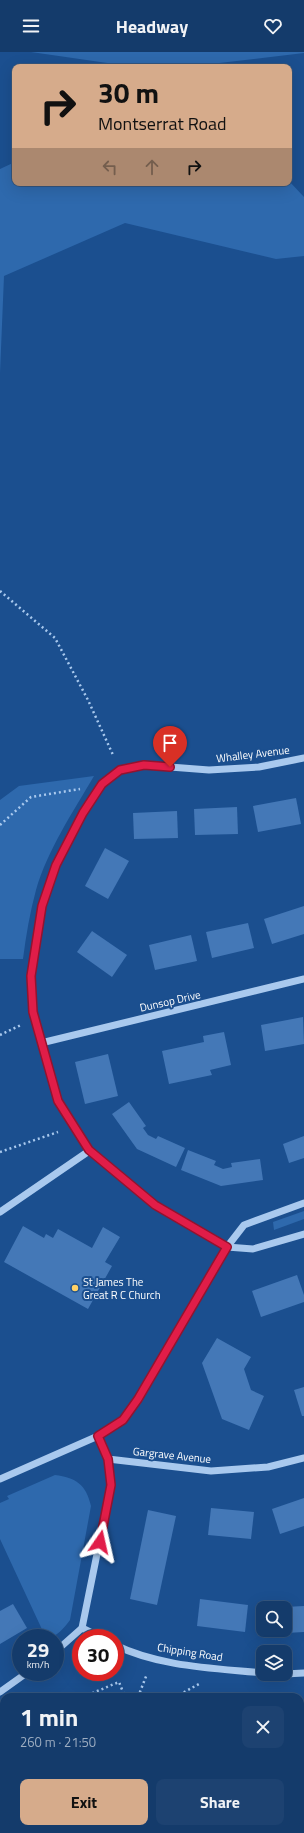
<!DOCTYPE html>
<meta charset="utf-8">
<style>
body{margin:0;font-family:"Titillium Web",sans-serif;background:#1d4271;color:#f1f3f6;height:100vh;display:flex;flex-direction:column;font-size:15px;white-space:nowrap}
*{box-sizing:border-box;margin:0}
p{font-size:13px;color:#9dadc1}
.icon{flex:none;width:22px;height:22px;fill:none;stroke:currentColor;stroke-width:2;stroke-linecap:round;stroke-linejoin:round}
.map{position:relative;flex:1;overflow:hidden}
.sheet{position:absolute;left:0px;top:1641px;width:304px;height:140px;display:flex;flex-direction:column;background:#143b6b;border-radius:12px 12px 0 0;box-shadow:0 4px 16px #0002,0 0 0 1px #33557e}
.sheet>*{flex:none}
.hud{position:absolute;left:12px;top:12px;width:280px;height:122px;border-radius:8px;box-shadow:0 4px 16px #0002,0 0 0 1px #33557e;background:#d6ab8b;color:#111;overflow:hidden}
.fabs{position:absolute;left:256px;top:1549px;display:grid;gap:8px}
.fabs a{display:grid;place-items:center;width:36px;height:36px;border-radius:8px;background:#143b6b;box-shadow:0 4px 16px #0002,0 0 0 1px #33557e;font-size:20px}
.speed{position:absolute;left:12px;top:1577px;display:flex;gap:8px;font-size:20px;font-weight:700;text-align:center}
.speed>*{display:grid;place-content:center;width:52px;height:52px;border-radius:50%;background:#143b6b;box-shadow:0 4px 16px #0002,0 0 0 1px #33557e;line-height:1}
.speed small{font-size:10px;font-weight:400}
.speed .limit{border:6px solid #d22;background:#fff;color:#111}
.pin{position:absolute;display:grid;place-items:center;width:34px;height:34px;color:#fff;margin:-41px -17px;border-radius:50% 50% 50% 0;rotate:-45deg;box-shadow:0 0 4px #0007}
.pin .icon{rotate:45deg}
.me{position:absolute;width:44px;margin:-22px;rotate:11deg;stroke-linejoin:round;filter:drop-shadow(0 0 3px #0008)}
.turn{display:flex;align-items:center;gap:14px;height:84px;padding:0 20px;font-size:18px}
.turn .icon{width:52px;height:52px;stroke-width:2.5}
.turn b{display:block;font-size:28px;line-height:34px}
.lanes{display:flex;align-items:center;height:38px;padding:0 20px;background:#0003;justify-content:center;gap:20px;direction:ltr}
.lanes .off{opacity:.35}
.round{display:grid;place-items:center;flex:none;width:42px;height:42px;border-radius:8px;background:#1d4271}
.head{display:flex;align-items:center;justify-content:space-between;height:68px;padding:0 20px}
h1{font-size:24px;font-weight:700;line-height:30px}
.primary-button{display:flex;gap:8px;margin-top:auto;padding:8px 20px}
.primary-button a{flex:1;height:46px;border-radius:8px;background:#d6ab8b;color:#111;font-size:16px;font-weight:700;line-height:46px;text-align:center}
.primary-button a+a{background:#1d4271;color:#f1f3f6}
header{display:flex;justify-content:space-between;align-items:center;height:52px;padding:0 20px;background:#143b6b;font-size:18px;font-weight:700}
.map>svg:first-child{display:block}
.green{fill:#2e69ad}
.building{fill:#4478b7}
.lines{fill:none;stroke-linecap:round;stroke-linejoin:round}
.path{stroke:#a9c9ee;stroke-width:2.5;stroke-dasharray:2 3;stroke-linecap:butt}
.minor{stroke:#a9c9ee;stroke-width:7}
.route-casing{stroke:#92132f;stroke-width:10}
.route{stroke:#e11d48;stroke-width:7}
.poi-dot{fill:#ffd166;stroke:#1b4f8f;stroke-width:1.5}
.labels{text-anchor:middle;dominant-baseline:central;stroke-width:4;stroke-linejoin:round;paint-order:stroke}
.street-label{font-size:11px;fill:#fff;stroke:#1b4f8f}
.poi-label{font-size:11px;fill:#fff;stroke:#1b4f8f;text-anchor:start}
</style>
<header><svg class="icon" aria-label="menu" viewBox="0 0 24 24"><path d="M4 6h16M4 12h16M4 18h16"/></svg>Headway<svg class="icon" aria-label="heart" viewBox="0 0 24 24"><path d="M12 20l-8-8c-3-5 5-10 8-4 3-6 11-1 8 4z"/></svg></header>
<div class="map">
<svg width="304" height="1781" viewBox="0 0 304 1781">
<rect width="100%" height="100%" fill="#1b4f8f"/>
<!-- green -->
<g class="green">
<polygon points="31,0 304,0 304,1 185,15 135,15"/>
<polygon points="15,110 15,131 289,131 289,129 304,145 304,204 276,207 125,171 4,224 0,321 0,117"/>
<path d="M 94,724 C 73,760 48,797 36,838 C 30,860 26,883 23,907 L 0,907 L 0,748 L 19,734 Z"/>
<polygon points="304,1159 304,1167 274,1178 273,1170"/>
<path d="M 55,1423 C 76,1426 86,1432 91,1454 L 70,1568 C 65,1575 56,1586 46,1586 L 0,1487 L 0,1451 L 9,1447 L 7,1444 Z"/>
</g>
<!-- building -->
<g class="building">
<polygon points="296,746 301,772 258,780 253,754"/>
<polygon points="237,755 238,782 195,783 194,757"/>
<polygon points="177,759 178,786 134,787 133,761"/>
<polygon points="105,796 129,809 108,847 85,834"/>
<polygon points="304,854 304,882 272,892 264,867"/>
<polygon points="248,871 254,896 212,906 206,880"/>
<polygon points="92,879 127,903 112,925 77,900"/>
<polygon points="191,883 197,909 155,918 149,893"/>
<polygon points="303,965 304,992 265,999 261,973"/>
<polygon points="224,980 231,1013 210,1018 212,1023 169,1032 162,999 204,990 203,984"/>
<polygon points="108,1002 118,1044 85,1052 75,1010"/>
<polygon points="129,1050 146,1074 143,1076 148,1083 156,1087 158,1084 185,1096 176,1115 137,1097 112,1062"/>
<polygon points="304,1084 304,1106 289,1111 283,1092"/>
<polygon points="188,1098 216,1109 214,1113 223,1117 232,1115 231,1111 260,1107 263,1128 221,1134 181,1118"/>
<polygon points="23,1174 44,1186 46,1182 53,1186 58,1177 92,1196 103,1175 120,1185 105,1210 112,1214 88,1257 4,1210"/>
<polygon points="297,1223 304,1243 304,1250 261,1265 252,1239"/>
<polygon points="217,1286 251,1305 244,1317 251,1338 264,1344 249,1378 222,1367 202,1311"/>
<polygon points="304,1335 304,1364 302,1364 294,1338"/>
<polygon points="304,1446 304,1474 280,1482 272,1457"/>
<polygon points="211,1456 254,1460 251,1487 208,1483"/>
<polygon points="148,1458 176,1464 157,1553 130,1547"/>
<polygon points="200,1547 248,1553 245,1580 197,1574"/>
<polygon points="13,1552 27,1576 0,1592 0,1559"/>
<polygon points="304,1554 304,1580 268,1582 268,1578 285,1578 285,1555"/>
<polygon points="300,1655 304,1656 304,1683 300,1683"/>
<polygon points="4,1694 4,1721 0,1722 0,1695"/>
<polygon points="75,1777 120,1777 115,1781 70,1781"/>
</g>
<g class="lines">
<!-- path -->
<g class="path">
<polyline points="0,539 55,586 88,648 113,703"/>
<polyline points="0,773 31,745 80,737"/>
<polyline points="0,983 21,973"/>
<polyline points="0,1100 58,1080"/>
<polyline points="83,1645 119,1630 125,1645"/>
<polyline points="138,1645 147,1622"/>
<polyline points="175,1645 199,1632"/>
<polyline points="0,1680 4,1678"/>
<polyline points="176,1777 178,1781"/>
<polyline points="229,1777 229,1781"/>
</g>
<!-- minor -->
<g class="minor">
<polyline points="304,706 259,715 209,718 144,713 120,718 102,732 83,761 56,813 42,854 31,924 33,960 58,1049 89,1099 155,1153 227,1195 253,1197 304,1182"/>
<polyline points="41,991 304,927"/>
<polyline points="0,1160 89,1099"/>
<polyline points="108,1407 211,1419 268,1415 304,1406"/>
<polyline points="0,1427 98,1384 123,1368 139,1347 227,1195 244,1173 304,1151"/>
<polyline points="82,1576 102,1586"/>
<path d="M 115,1593 C 160,1615 214,1616 263,1621"/>
<polyline points="55,1600 82,1576 111,1433 108,1407 98,1384"/>
<polyline points="285,1622 304,1621"/>
<polyline points="0,1640 28,1620"/>
</g>
</g>
<g class="lines">
<!-- route casing -->
<g class="route-casing">
<polyline id="route" points="100,1490 111,1433 108,1407 98,1384 123,1368 138,1347 227,1195 155,1153 89,1098 58,1049 33,960 31,924 42,854 56,813 83,761 102,732 120,718 144,713 170,715"/>
</g>
<!-- route -->
<use href="#route" class="route"/>
</g>
<!-- markers -->
<circle class="poi-dot" cx="75" cy="1236" r="4"/>
<g class="labels">
<!-- street labels -->
<g class="street-label">
<text transform="translate(253 702) rotate(-7)">Whalley Avenue</text>
<text transform="translate(170 949) rotate(-13)">Dunsop Drive</text>
<text transform="translate(172 1403) rotate(6)">Gargrave Avenue</text>
<text transform="translate(190 1600) rotate(9)">Chipping Road</text>
</g>
<!-- poi labels -->
<g class="poi-label">
<text x="83" y="1230">St James The<tspan x="83" dy="13">Great R C Church</tspan></text>
</g>
</g>
</svg>
<div class="fabs">
<a><svg class="icon" aria-label="search" viewBox="0 0 24 24"><circle cx="10" cy="10" r="6"/><path d="M15 15l6 6"/></svg></a>
<a><svg class="icon" aria-label="layers" viewBox="0 0 24 24"><path d="M12 4l9 5-9 5-9-5zM3 14l9 5 9-5"/></svg></a>
</div>
<div class="speed"><div>29<small>km/h</small></div><div class="limit">30</div></div>
<div class="pin" style="left:170px;top:715px;background:#d93025"><svg class="icon" aria-label="arrive" viewBox="0 0 24 24"><path d="M6 21V4h12l-3 4 3 4H6"/></svg></div>
<svg class="me" style="left:100px;top:1490px" viewBox="-20 -20 40 40"><path d="M0-17L14 15 0 8-14 15z" fill="#e11d48" stroke="#fff" stroke-width="4"/></svg>
<div class="hud">
<div class="turn"><svg class="icon" aria-label="right" viewBox="0 0 24 24"><path d="M7 20v-9h11M14 6l5 5-5 5"/></svg><div><b>30 m</b>Montserrat Road</div></div>
<div class="lanes"><svg class="icon off" aria-label="left" viewBox="0 0 24 24"><path d="M17 20v-9H6M10 6l-5 5 5 5"/></svg><svg class="icon off" aria-label="ahead" viewBox="0 0 24 24"><path d="M12 20V5M6 11l6-6 6 6"/></svg><svg class="icon" aria-label="right" viewBox="0 0 24 24"><path d="M7 20v-9h11M14 6l5 5-5 5"/></svg></div>
</div>
<section class="sheet">
<div class="head"><div><h1>1 min</h1><p>260 m · 21:50</p></div><a class="round"><svg class="icon" aria-label="close" viewBox="0 0 24 24"><path d="M6 6l12 12M18 6L6 18"/></svg></a></div>
<div class="primary-button"><a>Exit</a><a>Share</a></div>
</section>
</div>
